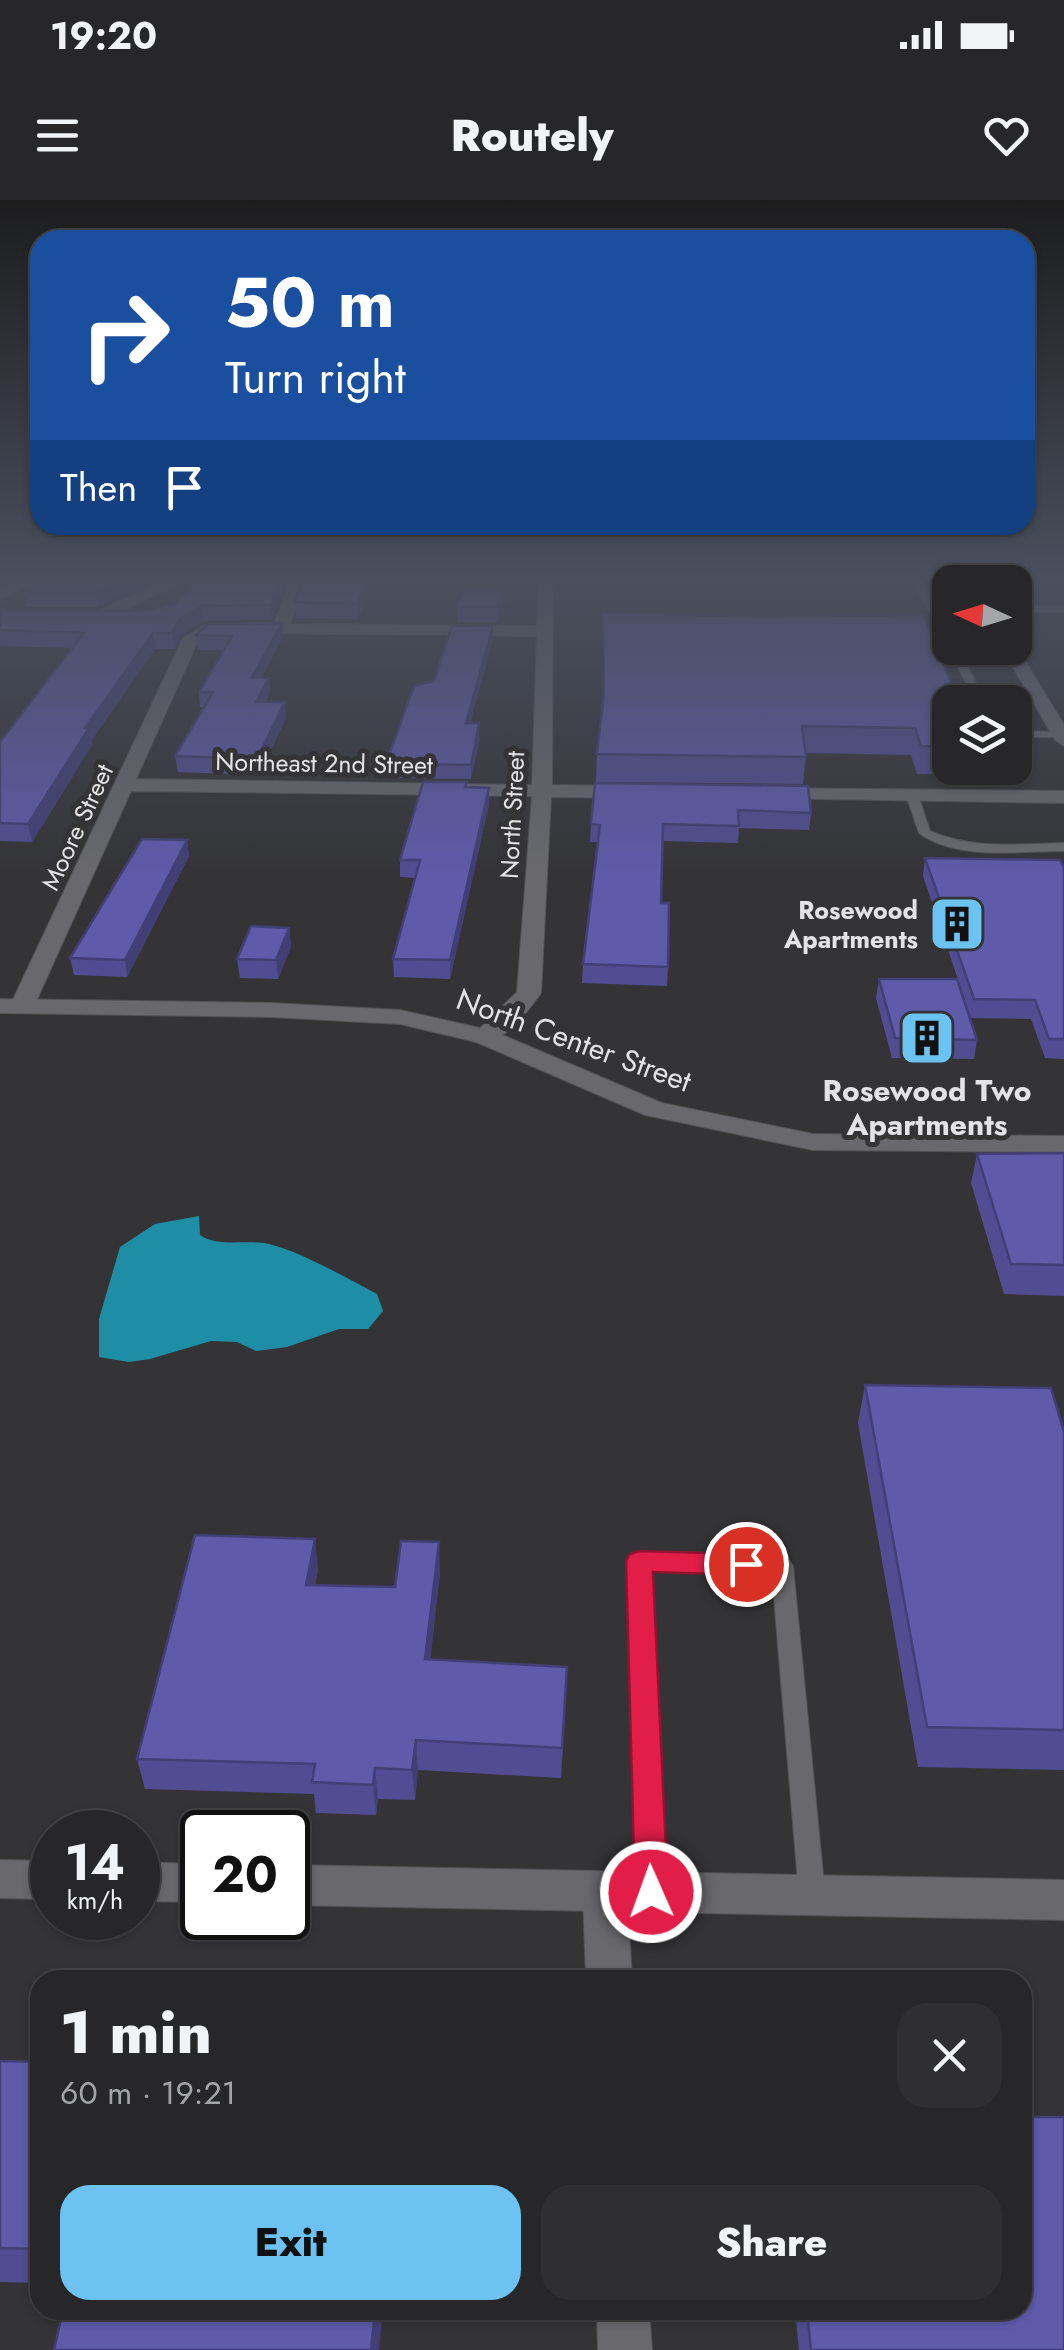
<!DOCTYPE html>
<meta charset="utf-8">
<style>
body{margin:0;font-family:Jost,sans-serif;background:#2f2f31;color:#f1f3f6;height:100vh;display:flex;flex-direction:column;font-size:38px;white-space:nowrap}
*{box-sizing:border-box;margin:0}
p{font-size:32px;color:#a4a5a8}
.icon{flex:none;width:55px;height:55px;fill:none;stroke:currentColor;stroke-width:2;stroke-linecap:round;stroke-linejoin:round}
.map{position:relative;flex:1;overflow:hidden}
.panel{position:absolute;left:30px;top:1770px;width:1002px;height:350px;display:flex;flex-direction:column;background:#272729;border-radius:30px;box-shadow:0 2px 8px #0004,0 0 0 2px #434446}
.panel>*{flex:none}
.guide{position:absolute;left:30px;top:30px;width:1005px;height:305px;border-radius:30px;box-shadow:0 2px 8px #0004,0 0 0 2px #434446;background:#1a4fa0;color:#fff;overflow:hidden}
.needle{width:65px;rotate:274deg}
.fabs{position:absolute;left:932px;top:365px;display:grid;gap:20px}
.fabs a{display:grid;place-items:center;width:100px;height:100px;border-radius:20px;background:#272729;box-shadow:0 2px 8px #0004,0 0 0 2px #434446;font-size:50px}
.speed{position:absolute;left:30px;top:1610px;display:flex;gap:20px;font-size:50px;font-weight:700;text-align:center}
.speed>*{display:grid;place-content:center;width:130px;height:130px;border-radius:50%;background:#272729;box-shadow:0 2px 8px #0004,0 0 0 2px #434446;line-height:1}
.speed small{font-size:25px;font-weight:400}
.speed .limit{border:5px solid #111;border-radius:15px;background:#fff;color:#111}
.pin{position:absolute;display:grid;place-items:center;width:85px;height:85px;color:#fff;margin:-42px;border:5px solid #fff;border-radius:50%;box-shadow:0 2px 10px #0007}
.me{position:absolute;width:110px;margin:-55px;rotate:358deg;stroke-linejoin:round;filter:drop-shadow(0 0 8px #0008)}
.turn{display:flex;align-items:center;gap:35px;height:210px;padding:0 30px;font-size:45px}
.turn .icon{width:130px;height:130px;stroke-width:2.5}
.turn b{display:block;font-size:70px;line-height:85px}
.then{display:flex;align-items:center;height:95px;padding:0 30px;background:#0003;gap:20px;font-size:38px}
.round{display:grid;place-items:center;flex:none;width:105px;height:105px;border-radius:30px;background:#2f2f31}
.head{display:flex;align-items:center;justify-content:space-between;height:170px;padding:0 30px}
h1{font-size:60px;font-weight:800;line-height:75px}
.cta{display:flex;gap:20px;margin-top:auto;padding:20px 30px}
.cta a{flex:1;height:115px;border-radius:30px;background:#6cc3f2;color:#111;font-size:40px;font-weight:800;line-height:115px;text-align:center}
.cta a+a{background:#2f2f31;color:#f1f3f6}
.status{display:flex;justify-content:space-between;align-items:center;height:70px;padding:0 50px;background:#272729;direction:ltr}
.status svg{height:28px;fill:currentColor}
header{display:flex;justify-content:space-between;align-items:center;height:130px;padding:0 30px;background:#272729;font-size:45px;font-weight:800}
.map>svg:first-child{display:block}
.water{fill:#1e8ea6}
.lines{fill:none;stroke-linecap:round;stroke-linejoin:round}
.lane-casing{stroke:#535356;stroke-width:2}
.street-casing{stroke:#535356;stroke-width:2}
.secondary-casing{stroke:#535356;stroke-width:2}
.lane{fill:#69696d;fill-rule:evenodd}
.street{fill:#69696d;fill-rule:evenodd}
.secondary{fill:#69696d;fill-rule:evenodd}
.wall{fill:#524d92}
.shaded-wall{fill:#423f77}
.building{fill:#5f5aaa;stroke:#423f77;stroke-width:2.5}
.route{fill:#e11d48;stroke:#92132f;stroke-width:2.5}
.labels{text-anchor:middle;dominant-baseline:central;stroke-width:10;stroke-linejoin:round;paint-order:stroke}
.far-street-label{font-size:25px;fill:#e3e3e5;stroke:#343437}
.far-poi-label{font-size:25px;font-weight:bold;fill:#e3e3e5;stroke:#343437;text-anchor:end}
.street-label{font-size:30px;fill:#e3e3e5;stroke:#343437}
.poi-label{font-size:30px;font-weight:bold;fill:#e3e3e5;stroke:#343437}
</style>
<div class="status"><b>19:20</b><svg viewBox="0 0 49 12"><path d="M0 12V9h3v3zM5 12V6h3v6zM10 12V3h3v9zM15 12V0h3v12zM26 1h20v11H26zM47 4h2v5h-2z"/></svg></div>
<header><svg class="icon" aria-label="menu" viewBox="0 0 24 24"><path d="M4 6h16M4 12h16M4 18h16"/></svg>Routely<svg class="icon" aria-label="heart" viewBox="0 0 24 24"><path d="M12 20l-8-8c-3-5 5-10 8-4 3-6 11-1 8 4z"/></svg></header>
<div class="map">
<svg width="1064" height="2150" viewBox="0 0 1064 2150">
<rect width="100%" height="100%" fill="#343437"/>
<!-- water -->
<path class="water" d="M 199,1016 L 200,1035 C 219,1048 247,1039 269,1044 C 299,1051 349,1079 377,1094 L 383,1111 L 368,1129 L 339,1129 L 287,1147 L 256,1151 L 237,1142 L 211,1141 L 150,1159 L 129,1162 L 99,1157 L 99,1119 L 120,1047 L 155,1024 Z"/>
<g class="lines">
<!-- lane casing -->
<g class="lane-casing">
<g id="lane">
<polygon points="908,376 921,379 950,434 950,446 945,443 913,381"/>
<rect x="1015" y="406" width="49" height="6"/>
<polygon points="950,446 958,448 986,502 976,502 948,448"/>
<polygon points="1015,531 1061,532 1064,533 1064,537 1015,537"/>
<path d="M 908,593 L 918,595 L 930,631 C 973,650 1019,644 1064,643 L 1064,651 C 1018,651 958,661 919,633 L 906,595 Z"/>
<polygon points="639,1353 782,1358 789,1360 793,1366 825,1695 821,1703 812,1707 803,1703 799,1695 772,1374 650,1369 664,1692 660,1700 651,1703 642,1700 638,1692 628,1361 632,1355"/>
</g>
</g>
<!-- street casing -->
<g class="street-casing">
<g id="street">
<polygon points="174,376 194,376 103,421 0,421 0,411 99,411"/>
<path d="M 292,376 L 307,376 L 290,424 L 537,426 L 539,376 L 553,376 L 552,585 L 636,586 L 646,592 L 636,598 L 551,597 L 541,793 C 527,812 502,848 475,841 L 472,836 L 517,792 L 532,596 L 131,591 L 34,806 L 22,813 L 13,811 L 10,806 L 183,438 L 204,425 L 274,424 ZM 227,433 L 537,436 L 532,585 L 136,579 L 198,441 L 208,434 Z"/>
<polygon points="962,376 977,376 981,382 966,382"/>
<polygon points="1015,444 1064,525 1064,546 1055,540 1002,448 1015,448"/>
<polygon points="767,588 1064,591 1064,603 760,598 760,590"/>
<polygon points="605,1672 620,1678 627,1692 632,1780 586,1780 583,1692 590,1678"/>
<polygon points="597,2110 649,2110 652,2150 598,2150"/>
</g>
</g>
<!-- secondary casing -->
<g class="secondary-casing">
<g id="secondary">
<polygon points="27,376 46,376 0,400 0,389"/>
<polygon points="0,799 271,803 400,810 493,831 662,903 813,934 1064,936 1064,952 813,950 645,915 476,842 400,824 271,817 0,813"/>
<polygon points="0,1660 52,1661 52,1699 0,1698"/>
<polygon points="138,1662 202,1664 202,1702 138,1701"/>
<polygon points="288,1665 1064,1680 1064,1720 288,1705"/>
</g>
</g>
<!-- lane -->
<use href="#lane" class="lane"/>
<!-- street -->
<use href="#street" class="street"/>
<!-- secondary -->
<use href="#secondary" class="secondary"/>
</g>
<!-- wall -->
<g class="wall">
<polygon points="165,376 98,407 28,407 25,392"/>
<polygon points="290,376 271,420 204,421 181,435 174,449 155,449 91,541 92,545 32,642 0,641 0,542 73,448 1,446 0,447 0,411 148,411"/>
<polygon points="377,376 358,419 296,418 295,402"/>
<polygon points="502,390 502,404 498,422 458,422 457,407"/>
<polygon points="603,413 950,502 950,568 974,568 973,574 917,574 911,555 806,553 803,584 596,582 597,554 603,501"/>
<polygon points="282,423 283,437 261,478 269,478 270,493 265,502 286,518 259,575 178,572 175,556 205,507 200,507 199,492 224,450 198,450 196,435"/>
<polygon points="493,426 493,439 470,523 480,538 471,579 387,578 386,563"/>
<polygon points="467,582 467,587 489,604 450,779 394,777 393,759 415,678 400,677 400,660"/>
<polygon points="808,586 811,613 809,630 739,628 738,643 662,641 661,703 668,767 667,786 582,783 583,764 598,642 590,642 591,624"/>
<polygon points="187,640 189,656 127,777 74,775 70,758"/>
<polygon points="925,658 1064,668 1064,859 1045,858 1031,819 971,818 923,676"/>
<polygon points="289,728 291,746 278,779 240,778 237,759"/>
<polygon points="879,779 977,840 974,859 892,858 876,798"/>
<polygon points="1064,953 1064,1096 1004,1094 971,983 977,954"/>
<polygon points="865,1185 1064,1232 1064,1570 918,1567 858,1223"/>
<polygon points="318,1369 315,1385 395,1387 440,1372 430,1460 566,1498 561,1578 418,1570 415,1600 378,1599 376,1615 316,1613 314,1594 145,1589 137,1559"/>
<polygon points="0,1861 40,1862 40,2083 0,2082"/>
<polygon points="795,2110 1022,2110 1064,2150 799,2150"/>
</g>
<!-- shaded-wall -->
<g class="shaded-wall">
<polygon points="131,376 165,376 98,407 96,392"/>
<polygon points="283,376 290,376 271,420 270,405"/>
<polygon points="370,376 377,376 358,419 357,404"/>
<polygon points="502,390 502,404 498,422 498,407"/>
<polygon points="202,406 204,421 181,435 174,449 172,433 179,419"/>
<polygon points="282,423 283,437 253,492 252,477"/>
<polygon points="493,426 493,439 466,537 466,523"/>
<polygon points="153,433 155,449 91,541 92,545 32,642 28,624 85,528"/>
<polygon points="269,478 270,493 258,517 256,502"/>
<polygon points="285,502 286,518 259,575 257,559"/>
<polygon points="479,523 480,538 471,579 471,565"/>
<polygon points="489,588 489,604 450,779 450,760"/>
<polygon points="187,640 189,656 127,777 125,760"/>
<polygon points="289,728 291,746 278,779 276,760"/>
<polygon points="315,1339 318,1369 310,1415 306,1385"/>
<polygon points="439,1342 440,1372 427,1490 425,1459"/>
<polygon points="567,1467 566,1498 561,1578 562,1548"/>
<polygon points="416,1540 418,1570 415,1600 412,1570"/>
<polygon points="375,1568 378,1599 376,1615 373,1585"/>
<polygon points="375,2110 383,2110 379,2150 371,2150"/>
</g>
<!-- building -->
<g class="building">
<polygon points="57,376 131,376 96,392 25,392"/>
<polygon points="199,376 283,376 270,405 202,406 179,419 172,433 153,433 85,528 89,528 28,624 0,623 0,542 84,433 0,430 0,411 148,411 176,404"/>
<polygon points="304,376 370,376 357,404 295,402"/>
<polygon points="463,389 502,390 498,407 457,407"/>
<polygon points="603,413 765,417 923,415 959,502 950,502 950,547 921,546 915,528 802,526 806,557 597,554 604,493"/>
<polygon points="282,423 252,477 269,478 256,502 285,502 257,559 175,556 213,492 199,492 232,436 196,435 208,424"/>
<polygon points="452,426 493,426 466,523 479,523 471,565 386,563 414,486 434,481"/>
<polygon points="423,582 467,582 465,587 489,588 450,760 393,759 420,660 400,660"/>
<polygon points="595,583 808,586 811,613 738,610 739,626 663,624 661,703 669,703 668,767 583,764 600,625 591,624"/>
<polygon points="142,639 187,640 125,760 70,758"/>
<polygon points="925,658 1060,660 1064,668 1064,839 1049,839 1035,800 974,799"/>
<polygon points="251,726 289,728 276,760 237,759"/>
<polygon points="879,779 957,779 977,840 895,838"/>
<polygon points="1064,953 1064,1065 1011,1064 977,954"/>
<polygon points="865,1185 1051,1188 1064,1232 1064,1530 927,1527"/>
<polygon points="195,1335 315,1339 306,1385 395,1387 401,1341 439,1342 425,1459 567,1467 562,1548 416,1540 412,1570 375,1568 373,1585 312,1582 315,1564 137,1559"/>
<polygon points="0,1861 40,1862 40,2049 0,2048"/>
<polygon points="1022,1917 1064,1917 1064,2150 811,2150 807,2110 1022,2110"/>
<polygon points="63,2110 375,2110 371,2150 54,2150"/>
</g>
<!-- sky -->
<linearGradient id="sky" x2="0" y2="1"><stop stop-color="#1d1d1e"/><stop offset="0.56" stop-color="#4a505e"/><stop offset="1" stop-color="#4a505e" stop-opacity="0"/></linearGradient>
<rect width="1064" height="677" fill="url(#sky)"/>
<!-- route -->
<polygon class="route" points="639,1351 746,1354 756,1357 760,1364 756,1372 746,1375 653,1372 668,1692 663,1703 651,1707 640,1703 635,1692 626,1361 630,1354"/>
<!-- icons -->
<defs>
<g id="building-square" transform="scale(2.875)"><rect x="-9" y="-9" width="18" height="18" rx="4" fill="#6cc3f2" stroke="#343437"/><path d="M-4-6H4V6H1V3H-1V6H-4ZM-2.5-4.3h1.7v1.8h-1.7ZM.8-4.3h1.7v1.8H.8ZM-2.5-1h1.7V.8h-1.7ZM.8-1h1.7V.8H.8Z" fill="#111"/></g>
</defs>
<g fill-rule="evenodd">
<use href="#building-square" x="957" y="724"/>
<use href="#building-square" x="927" y="838"/>
</g>
<g class="labels">
<!-- far-street labels -->
<g class="far-street-label">
<text transform="translate(324 563) rotate(1)">Northeast 2nd Street</text>
<text transform="translate(512 615) rotate(-87)">North Street</text>
<text transform="translate(77 627) rotate(-65)">Moore Street</text>
</g>
<!-- far-poi labels -->
<g class="far-poi-label">
<text x="918" y="710">Rosewood<tspan x="918" dy="29">Apartments</tspan></text>
</g>
<!-- street labels -->
<g class="street-label">
<text transform="translate(574 840) rotate(20)">North Center Street</text>
</g>
<!-- poi labels -->
<g class="poi-label">
<text x="927" y="890">Rosewood Two<tspan x="927" dy="34">Apartments</tspan></text>
</g>
</g>
</svg>
<div class="fabs">
<a><svg class="needle" viewBox="-14 -14 28 28"><path d="M0-13l5 13h-10z" fill="#e53935"/><path d="M0 13l5-13h-10z" fill="#a4a5a8"/></svg></a>
<a><svg class="icon" aria-label="layers" viewBox="0 0 24 24"><path d="M12 4l9 5-9 5-9-5zM3 14l9 5 9-5"/></svg></a>
</div>
<div class="speed"><div>14<small>km/h</small></div><div class="limit">20</div></div>
<div class="pin" style="left:746px;top:1364px;background:#d93025"><svg class="icon" aria-label="arrive" viewBox="0 0 24 24"><path d="M6 21V4h12l-3 4 3 4H6"/></svg></div>
<svg class="me" style="left:651px;top:1692px" viewBox="-20 -20 40 40"><circle r="17" fill="#e11d48" stroke="#fff" stroke-width="3"/><path d="M0-11L8 9 0 5-8 9z" fill="#fff"/></svg>
<div class="guide">
<div class="turn"><svg class="icon" aria-label="right" viewBox="0 0 24 24"><path d="M7 20v-9h11M14 6l5 5-5 5"/></svg><div><b>50 m</b>Turn right</div></div>
<div class="then">Then<svg class="icon" aria-label="arrive" viewBox="0 0 24 24"><path d="M6 21V4h12l-3 4 3 4H6"/></svg></div>
</div>
<section class="panel">
<div class="head"><div><h1>1 min</h1><p>60 m · 19:21</p></div><a class="round"><svg class="icon" aria-label="close" viewBox="0 0 24 24"><path d="M6 6l12 12M18 6L6 18"/></svg></a></div>
<div class="cta"><a>Exit</a><a>Share</a></div>
</section>
</div>
